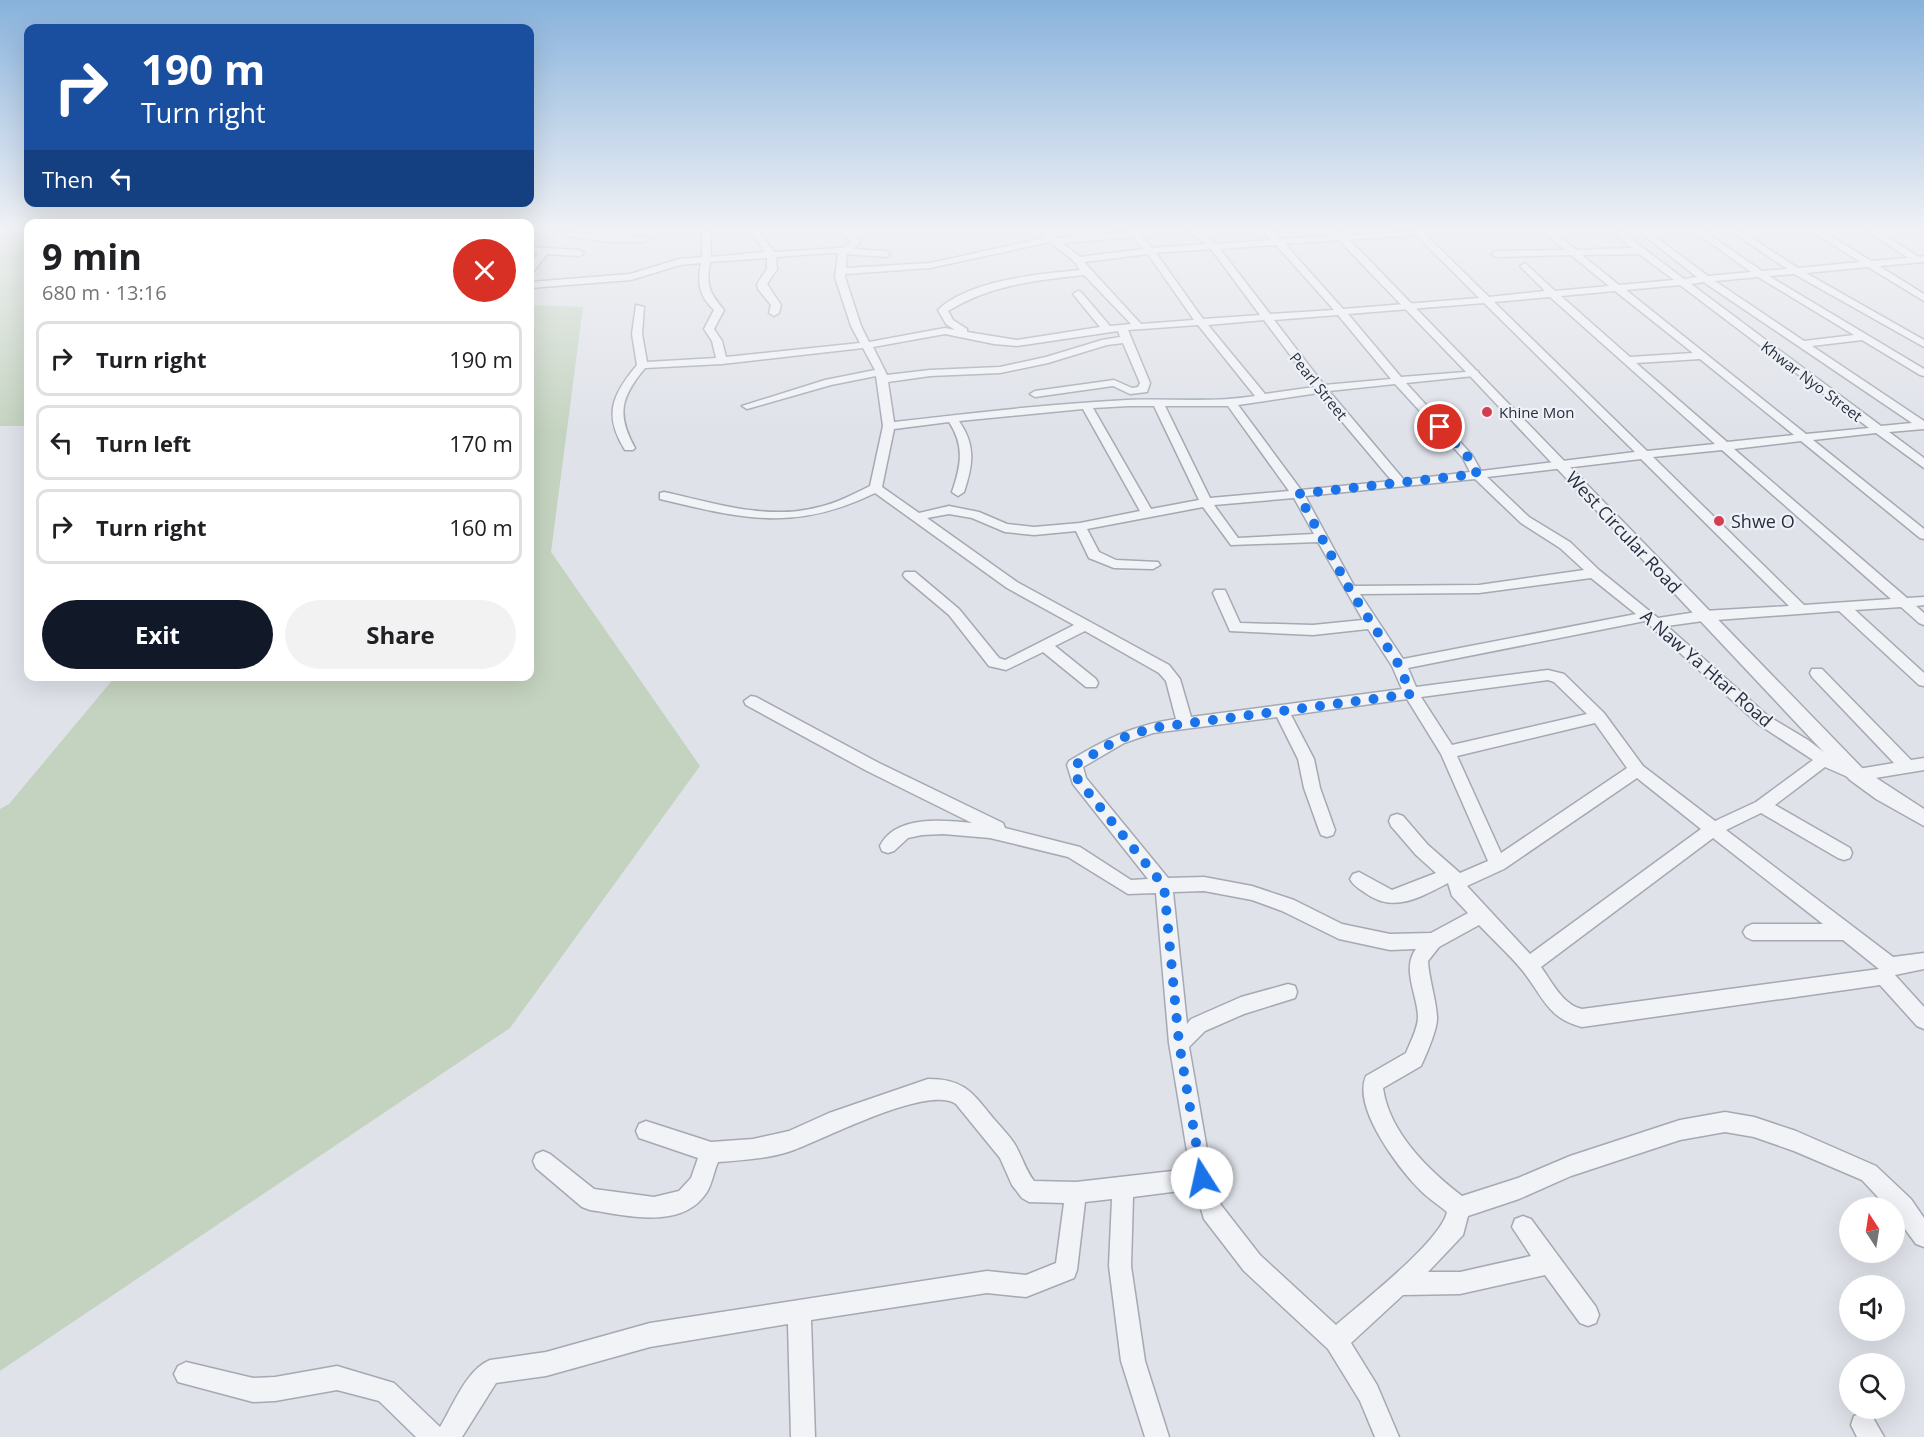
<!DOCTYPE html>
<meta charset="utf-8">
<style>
body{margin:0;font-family:"Open Sans",sans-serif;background:#f2f2f2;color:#202124;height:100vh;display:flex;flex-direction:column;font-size:22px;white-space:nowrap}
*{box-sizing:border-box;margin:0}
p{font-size:20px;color:#757577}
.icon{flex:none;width:33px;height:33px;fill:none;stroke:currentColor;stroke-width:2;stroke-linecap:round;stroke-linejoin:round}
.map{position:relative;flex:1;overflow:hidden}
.drawer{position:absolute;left:24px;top:219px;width:510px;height:462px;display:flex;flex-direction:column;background:#fff;border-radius:12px;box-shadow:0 6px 24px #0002}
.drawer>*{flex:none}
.top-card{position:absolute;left:24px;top:24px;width:510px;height:183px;border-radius:12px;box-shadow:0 6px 24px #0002;background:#1a4fa0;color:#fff;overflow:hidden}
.needle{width:39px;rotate:348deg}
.controls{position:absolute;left:1839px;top:1197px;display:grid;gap:12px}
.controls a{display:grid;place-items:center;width:66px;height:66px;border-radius:50%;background:#fff;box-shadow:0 6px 24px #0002;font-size:30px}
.pin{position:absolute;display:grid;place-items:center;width:51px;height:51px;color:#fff;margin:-26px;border:3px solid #fff;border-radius:50%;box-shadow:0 2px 6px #0007}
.me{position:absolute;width:66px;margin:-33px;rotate:350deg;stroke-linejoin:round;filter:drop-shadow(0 0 4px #0008)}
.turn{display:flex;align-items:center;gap:21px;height:126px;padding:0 18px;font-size:27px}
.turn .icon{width:78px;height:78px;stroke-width:2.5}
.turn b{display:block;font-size:42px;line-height:51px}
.then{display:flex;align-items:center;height:57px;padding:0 18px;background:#0003;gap:12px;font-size:22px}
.round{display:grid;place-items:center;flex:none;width:63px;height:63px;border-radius:32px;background:#f2f2f2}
.overview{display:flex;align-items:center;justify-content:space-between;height:102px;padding:0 18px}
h1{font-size:36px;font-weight:700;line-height:45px}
.primary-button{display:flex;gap:12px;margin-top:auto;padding:12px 18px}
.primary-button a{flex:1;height:69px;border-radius:36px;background:#111827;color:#fff;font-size:24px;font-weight:700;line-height:69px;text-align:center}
.primary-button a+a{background:#f2f2f2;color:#202124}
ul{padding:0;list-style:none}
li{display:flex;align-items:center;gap:18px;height:75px;margin:0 12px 9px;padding:0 6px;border:3px solid #e0e0e0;border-radius:12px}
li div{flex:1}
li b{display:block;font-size:22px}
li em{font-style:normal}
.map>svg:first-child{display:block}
.green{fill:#c4d3bf}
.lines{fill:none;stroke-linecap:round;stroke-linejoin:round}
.minor-casing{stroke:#a4a9b3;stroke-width:3}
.tertiary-casing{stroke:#a4a9b3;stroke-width:3}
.minor{fill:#f1f3f7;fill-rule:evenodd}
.tertiary{fill:#f1f3f7;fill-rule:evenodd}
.route{stroke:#1a73e8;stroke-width:10;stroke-dasharray:0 18}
.poi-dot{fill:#d43e50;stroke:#eef1f6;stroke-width:2}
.labels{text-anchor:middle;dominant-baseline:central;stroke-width:4.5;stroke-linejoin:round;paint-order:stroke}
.far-street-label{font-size:15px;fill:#272f40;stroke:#eef1f6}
.far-poi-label{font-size:15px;fill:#272f40;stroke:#eef1f6;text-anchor:start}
.poi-label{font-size:18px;fill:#272f40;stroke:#eef1f6;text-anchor:start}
.street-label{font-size:18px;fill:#272f40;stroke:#eef1f6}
</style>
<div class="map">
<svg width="1924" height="1437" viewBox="0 0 1924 1437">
<rect width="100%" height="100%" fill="#dfe2e9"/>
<!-- green -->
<g class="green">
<rect x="0" y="231" width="28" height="195"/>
<polygon points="530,305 583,307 551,552 700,766 510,1028 0,1371 0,809 9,804 115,677 530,676"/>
</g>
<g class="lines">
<!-- minor casing -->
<g class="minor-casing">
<g id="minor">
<path d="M 550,231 L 645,237 L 649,240 C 638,247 563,238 550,231 Z"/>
<path d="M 702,231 L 710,231 L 711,257 L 765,252 L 750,231 L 759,231 L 774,252 L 842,248 L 851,242 L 840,231 L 850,231 L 861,242 L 853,249 L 886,251 L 890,254 L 886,257 L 847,254 L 846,268 L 930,263 L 1045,238 L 1042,231 L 1048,231 L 1057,238 L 1137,231 L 1152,248 L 1205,244 L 1189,231 L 1199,231 L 1215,244 L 1271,240 L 1264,231 L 1273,231 L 1280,239 L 1422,231 L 1489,297 L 1545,291 L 1520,266 L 1525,263 L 1555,291 L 1609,286 L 1571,255 L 1496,257 L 1492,254 L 1496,251 L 1565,250 L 1543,231 L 1553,231 L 1576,250 L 1633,248 L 1611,231 L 1621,231 L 1684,279 L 1697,277 L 1638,231 L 1648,231 L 1708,276 L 1751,272 L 1694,231 L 1704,231 L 1762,271 L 1787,269 L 1731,231 L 1741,231 L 1798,268 L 1860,262 L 1812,231 L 1823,231 L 1871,261 L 1908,258 L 1867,231 L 1878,231 L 1919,257 L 1924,256 L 1924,262 L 1879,266 L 1924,294 L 1924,301 L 1868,267 L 1806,273 L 1924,340 L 1924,347 L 1794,274 L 1769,276 L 1924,369 L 1924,376 L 1920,375 L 1862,340 L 1812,346 L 1924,421 L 1924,429 L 1889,432 L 1924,458 L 1924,468 L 1876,433 L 1813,440 L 1924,529 L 1924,539 L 1920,538 L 1801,441 L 1734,449 L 1907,598 L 1924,597 L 1924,605 L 1916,606 L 1924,613 L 1924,625 L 1919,623 L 1901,607 L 1855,610 L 1924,673 L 1924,686 L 1919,685 L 1839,611 L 1703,621 L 1667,626 L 1768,716 L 1808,740 L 1829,756 L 1858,769 L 1894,763 L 1812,677 L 1810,673 L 1812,669 L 1822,669 L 1911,760 L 1924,758 L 1924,770 L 1857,781 L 1825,767 L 1775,805 L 1850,848 L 1852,853 L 1850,858 L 1844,860 L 1838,858 L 1761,813 L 1726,830 L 1893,957 L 1924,953 L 1924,969 L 1895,975 L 1924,1007 L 1924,1029 L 1917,1026 L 1880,985 L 1582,1027 C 1546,1018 1543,995 1522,970 C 1509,954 1493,940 1479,925 L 1439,947 L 1428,961 C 1429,980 1436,998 1437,1017 C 1438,1028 1426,1055 1421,1066 L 1383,1088 C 1389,1132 1428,1170 1462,1196 L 1518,1178 L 1570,1156 L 1680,1120 L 1725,1112 L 1754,1117 L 1796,1131 L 1876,1166 L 1911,1199 L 1924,1218 L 1924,1247 L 1916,1244 L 1894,1214 L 1894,1208 L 1888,1208 L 1862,1180 L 1794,1151 L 1754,1137 L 1725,1132 L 1680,1140 L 1571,1176 L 1519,1199 L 1468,1216 L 1463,1235 L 1428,1272 L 1460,1272 L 1531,1256 L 1512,1227 L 1515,1219 L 1523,1216 L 1531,1219 L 1596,1307 L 1599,1315 L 1596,1323 L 1588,1326 L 1580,1323 L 1545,1275 L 1460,1294 L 1403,1295 L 1351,1343 L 1377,1385 L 1399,1437 L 1375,1437 L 1360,1401 L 1328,1349 L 1244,1271 L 1204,1219 L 1195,1189 L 1133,1197 L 1131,1266 L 1145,1361 L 1169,1437 L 1145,1437 L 1121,1361 L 1109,1266 L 1112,1199 L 1085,1202 L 1077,1270 L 1074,1278 L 1026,1297 L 987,1293 L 811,1320 L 815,1437 L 791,1437 L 788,1324 L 650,1347 L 546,1376 L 496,1383 L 462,1437 L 416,1437 L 379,1401 L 337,1390 L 275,1401 L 253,1402 L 178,1382 L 174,1374 L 178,1366 L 186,1362 L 253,1378 L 275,1377 L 337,1366 L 394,1383 L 440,1427 C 453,1406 466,1370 490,1360 L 546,1352 L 650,1323 L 987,1271 L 1026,1275 L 1056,1263 L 1064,1203 L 1029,1202 L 1022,1198 L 1012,1185 L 1000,1158 L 956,1104 C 928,1084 823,1140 791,1151 C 767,1159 742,1160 718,1162 C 714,1171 712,1184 707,1192 C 682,1231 626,1215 590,1210 L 582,1207 L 536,1168 L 533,1161 L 536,1154 L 543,1151 L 550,1154 L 594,1189 L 654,1197 L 679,1191 L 691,1178 L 698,1158 L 639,1138 L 636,1131 L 639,1124 L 646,1121 L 711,1142 L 753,1139 L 789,1131 L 829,1113 L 928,1079 C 964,1079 972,1092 993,1118 C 1000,1126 1008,1134 1014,1143 C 1022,1156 1025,1169 1034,1181 L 1076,1182 L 1190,1169 L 1169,1043 L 1156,893 L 1128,894 L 1068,857 L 990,838 L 943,834 L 922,835 L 908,838 L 894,851 L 888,853 L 882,851 L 880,846 C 895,815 943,820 972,823 L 867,771 L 746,705 L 744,701 L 751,696 L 756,697 L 879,763 L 1003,823 L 1005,828 L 1080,847 L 1131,880 L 1148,879 L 1073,784 L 1067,765 L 1069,761 C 1106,739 1134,725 1176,719 L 1166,681 L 1159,673 L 1085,631 L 1055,646 L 1096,679 L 1098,683 L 1096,687 L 1086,687 L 1043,652 L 1006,670 L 989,666 L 949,615 L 905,578 L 903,575 L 905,572 L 915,572 L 959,609 L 999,658 L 1005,660 L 1074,625 L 1007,588 L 875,493 C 795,532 743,519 660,499 L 660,493 L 664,492 C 714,503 769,521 819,507 C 837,503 854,494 870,486 L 883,426 L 876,376 L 831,385 L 747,409 L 742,406 L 825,380 L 875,370 L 863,348 L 722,364 L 645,368 C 621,397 616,414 635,448 L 633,450 L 625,450 C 603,415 612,395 637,365 L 632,334 L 636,305 L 644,307 L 642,334 L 647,362 L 716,358 L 712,341 L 704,329 L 714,310 C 699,296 697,283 701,263 L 680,265 L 631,280 L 530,288 L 530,282 L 630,274 L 679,259 L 702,257 ZM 1416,235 L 1479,298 L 1343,309 L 1285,244 ZM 1133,237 L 1143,249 L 1080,257 L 1063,243 ZM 1050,242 L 1075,262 L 1080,270 C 1039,274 969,280 938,310 L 946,324 L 955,330 L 945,328 L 869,342 L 861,326 L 845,277 L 845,274 L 930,268 ZM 1276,245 L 1334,310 L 1270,314 L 1220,249 ZM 1211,249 L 1260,315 L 1203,319 L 1156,253 ZM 829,253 L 838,253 L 835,277 L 851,326 L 860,343 L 726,357 L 722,341 L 714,329 L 724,310 C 709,292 706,286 710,262 L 767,258 L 767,269 L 757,284 L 758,289 L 771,305 L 769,313 L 774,316 L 779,313 L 781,305 L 767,284 L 777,269 L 776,257 ZM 1148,254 L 1194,320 L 1141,324 L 1084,262 ZM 1639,254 L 1674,280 L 1619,285 L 1582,255 ZM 1084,275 L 1131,324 L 1110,326 L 1081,292 L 1078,291 L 1073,294 L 1100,327 L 1017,340 L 967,332 L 967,329 L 953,320 L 948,311 C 989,285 1037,280 1084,275 ZM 1758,277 L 1854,335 L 1804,341 L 1715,281 ZM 1704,282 L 1705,283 L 1912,423 L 1881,426 L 1691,284 ZM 1680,285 L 1869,428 L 1806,434 L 1626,290 ZM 1615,291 L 1693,353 L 1630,357 L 1561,296 ZM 1550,297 L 1715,444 L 1647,451 L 1494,302 ZM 1484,303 L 1635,452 L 1481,471 L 1472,455 L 1406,383 L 1474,376 L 1478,375 L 1478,371 L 1401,377 L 1348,314 ZM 1338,315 L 1391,379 L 1324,385 L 1274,320 ZM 1264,320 L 1314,387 L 1265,394 L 1208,325 ZM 1198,325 L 1255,396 C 1212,403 1169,398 1127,400 C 1049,404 972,413 894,422 L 888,382 L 930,376 L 1000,373 L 1048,363 L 1107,345 L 1123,343 L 1140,383 L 1138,387 L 1132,388 L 1114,380 L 1035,391 L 1030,394 L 1035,397 L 1113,386 L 1130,394 L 1147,392 L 1150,383 L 1128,330 ZM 1118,331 L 1120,337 L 1102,340 L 1046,357 L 1000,367 L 930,370 L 887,375 L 873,347 L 945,334 L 994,344 L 1017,346 ZM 1700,359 L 1794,435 L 1727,442 L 1636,363 ZM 1395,384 L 1463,458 L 1470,472 L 1404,480 L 1329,391 ZM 1318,393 L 1392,481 L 1301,490 L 1238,405 ZM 1129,406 L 1154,406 L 1199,500 L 1151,509 L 1093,408 ZM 1165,406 L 1228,406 L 1289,491 L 1210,498 ZM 1083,409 L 1140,511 L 1080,523 L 1034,527 L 1007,524 L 979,512 L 949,506 L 919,513 L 882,487 L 894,429 L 949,422 C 965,446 961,466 952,492 L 958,496 L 964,492 C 973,465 976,445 959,421 ZM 1722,450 L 1891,599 L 1804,605 L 1653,457 ZM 1641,459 L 1789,606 L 1703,611 L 1658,618 L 1599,570 L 1570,542 L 1529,517 L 1487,477 ZM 1475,479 L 1521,523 L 1560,548 L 1584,570 L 1479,585 L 1354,586 L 1305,496 ZM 1294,498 L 1314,534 L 1238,538 L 1214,505 ZM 1203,507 L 1231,545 L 1318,542 L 1363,620 L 1313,625 L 1240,623 L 1225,590 L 1215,590 L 1213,593 L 1230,631 L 1313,635 L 1368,629 L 1392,666 L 1402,689 L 1191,717 L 1180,679 L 1169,665 L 1017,582 L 927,518 L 949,514 L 972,518 L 1005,532 L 1034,535 L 1076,531 L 1089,558 L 1114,568 L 1153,569 L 1160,565 L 1158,562 L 1116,560 L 1099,552 L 1087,529 ZM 1591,578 L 1636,614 L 1403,659 L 1360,594 L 1479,593 ZM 1645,621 L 1758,724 L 1813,760 L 1756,802 L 1715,821 L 1643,766 L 1604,713 L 1564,674 L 1548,670 L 1416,687 L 1408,668 ZM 1548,680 L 1554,682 L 1587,714 L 1452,745 L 1421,697 ZM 1407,699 L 1441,754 L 1488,861 L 1460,873 L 1428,845 L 1403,816 L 1397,814 L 1391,816 L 1389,821 L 1391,826 L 1416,855 L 1436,873 L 1392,890 L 1359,872 L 1353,874 L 1350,879 C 1353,885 1358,888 1364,892 C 1393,914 1419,898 1448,883 L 1452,896 L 1468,913 L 1431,933 L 1390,934 L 1342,924 L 1294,900 L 1252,886 L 1204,877 L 1168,878 L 1086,778 L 1083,767 L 1124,743 L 1153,733 L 1277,717 L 1298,759 L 1304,788 L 1319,830 L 1321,835 L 1327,837 L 1333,835 L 1335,830 L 1320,788 L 1314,759 L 1291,715 ZM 1595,723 L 1627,768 L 1501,853 L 1457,756 ZM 1637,778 L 1701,829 L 1530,954 L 1467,886 L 1504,869 ZM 1713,838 L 1823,924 L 1752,924 L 1746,927 L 1743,932 L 1746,937 L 1752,940 L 1843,940 L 1879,969 L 1582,1009 C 1563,1005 1552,982 1541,967 ZM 1204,891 L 1252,900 L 1282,911 L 1339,939 L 1390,950 L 1416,949 C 1401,969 1418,996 1418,1017 C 1418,1028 1410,1043 1406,1053 L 1366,1076 C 1352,1108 1399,1169 1421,1191 C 1429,1199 1439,1205 1447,1212 C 1441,1241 1361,1303 1336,1325 L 1260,1255 L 1221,1205 L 1212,1178 L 1189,1047 L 1205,1031 L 1244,1014 L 1295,998 L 1297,992 L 1295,986 L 1288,984 L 1241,997 L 1191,1019 L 1187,1024 L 1173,892 Z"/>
<polygon points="530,247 580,250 584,253 580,256 547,254 533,272 530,273 530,264 538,253 530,253"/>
<polygon points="1863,1413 1872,1416 1884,1437 1857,1437 1851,1425 1854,1416"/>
</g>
</g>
<!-- tertiary casing -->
<g class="tertiary-casing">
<polygon id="tertiary" points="1330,231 1341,231 1864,770 1924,809 1924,826 1876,799 1850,780 1470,376"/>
</g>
<!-- minor -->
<use href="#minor" class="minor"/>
<!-- tertiary -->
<use href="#tertiary" class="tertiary"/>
</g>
<!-- sky -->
<linearGradient id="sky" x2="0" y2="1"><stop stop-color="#88b2dc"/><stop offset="0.53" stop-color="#f1f2f5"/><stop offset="1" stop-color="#f1f2f5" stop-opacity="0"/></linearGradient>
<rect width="1924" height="433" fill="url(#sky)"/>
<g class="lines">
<!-- route -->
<polyline class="route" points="1202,1178 1179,1043 1164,886 1078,780 1075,772 1075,765 1119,739 1152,728 1411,694 1399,665 1350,590 1298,494 1477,474 1468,457 1440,427"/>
</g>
<!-- markers -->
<g class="poi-dot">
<circle cx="1487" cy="412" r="6"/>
<circle cx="1719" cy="521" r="6"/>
</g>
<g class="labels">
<!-- far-street labels -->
<g class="far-street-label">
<text transform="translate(1812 381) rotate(37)">Khwar Nyo Street</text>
<text transform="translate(1319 386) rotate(51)">Pearl Street</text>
</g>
<!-- far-poi labels -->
<g class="far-poi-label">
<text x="1499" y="412">Khine Mon</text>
</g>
<!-- poi labels -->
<g class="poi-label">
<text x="1731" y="521">Shwe O</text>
</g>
<!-- street labels -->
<g class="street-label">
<text transform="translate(1624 532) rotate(47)">West Circular Road</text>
<text transform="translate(1707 668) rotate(41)">A Naw Ya Htar Road</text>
</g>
</g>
</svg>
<div class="controls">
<a><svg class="needle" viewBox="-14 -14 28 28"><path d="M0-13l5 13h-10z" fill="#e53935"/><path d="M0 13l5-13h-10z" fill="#757577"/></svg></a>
<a><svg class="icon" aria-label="sound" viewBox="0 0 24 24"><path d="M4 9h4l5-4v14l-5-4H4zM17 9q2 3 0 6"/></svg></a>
<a><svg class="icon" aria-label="search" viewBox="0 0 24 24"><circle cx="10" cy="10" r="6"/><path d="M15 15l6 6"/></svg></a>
</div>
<div class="pin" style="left:1440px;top:427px;background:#d93025"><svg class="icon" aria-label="arrive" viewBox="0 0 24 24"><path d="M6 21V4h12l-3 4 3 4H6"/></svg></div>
<svg class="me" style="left:1202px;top:1178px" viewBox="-20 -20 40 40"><circle r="19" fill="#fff"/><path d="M0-13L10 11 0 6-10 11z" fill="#1a73e8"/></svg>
<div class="top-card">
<div class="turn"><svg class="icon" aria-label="right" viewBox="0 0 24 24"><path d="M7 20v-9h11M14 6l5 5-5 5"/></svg><div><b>190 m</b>Turn right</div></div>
<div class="then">Then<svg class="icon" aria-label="left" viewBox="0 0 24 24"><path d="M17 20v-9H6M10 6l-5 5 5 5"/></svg></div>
</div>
<section class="drawer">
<div class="overview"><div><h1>9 min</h1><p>680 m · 13:16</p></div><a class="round" style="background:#d93025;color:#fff"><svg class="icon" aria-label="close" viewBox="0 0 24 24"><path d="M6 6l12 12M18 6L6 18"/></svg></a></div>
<ul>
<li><svg class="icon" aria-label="right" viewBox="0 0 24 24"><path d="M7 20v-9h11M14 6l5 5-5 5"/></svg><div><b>Turn right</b></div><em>190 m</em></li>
<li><svg class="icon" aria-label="left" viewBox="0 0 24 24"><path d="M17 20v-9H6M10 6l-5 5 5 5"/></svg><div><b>Turn left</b></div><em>170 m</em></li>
<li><svg class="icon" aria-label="right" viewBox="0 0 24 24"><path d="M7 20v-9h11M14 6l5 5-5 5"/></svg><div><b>Turn right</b></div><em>160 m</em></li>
</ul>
<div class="primary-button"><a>Exit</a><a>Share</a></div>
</section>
</div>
